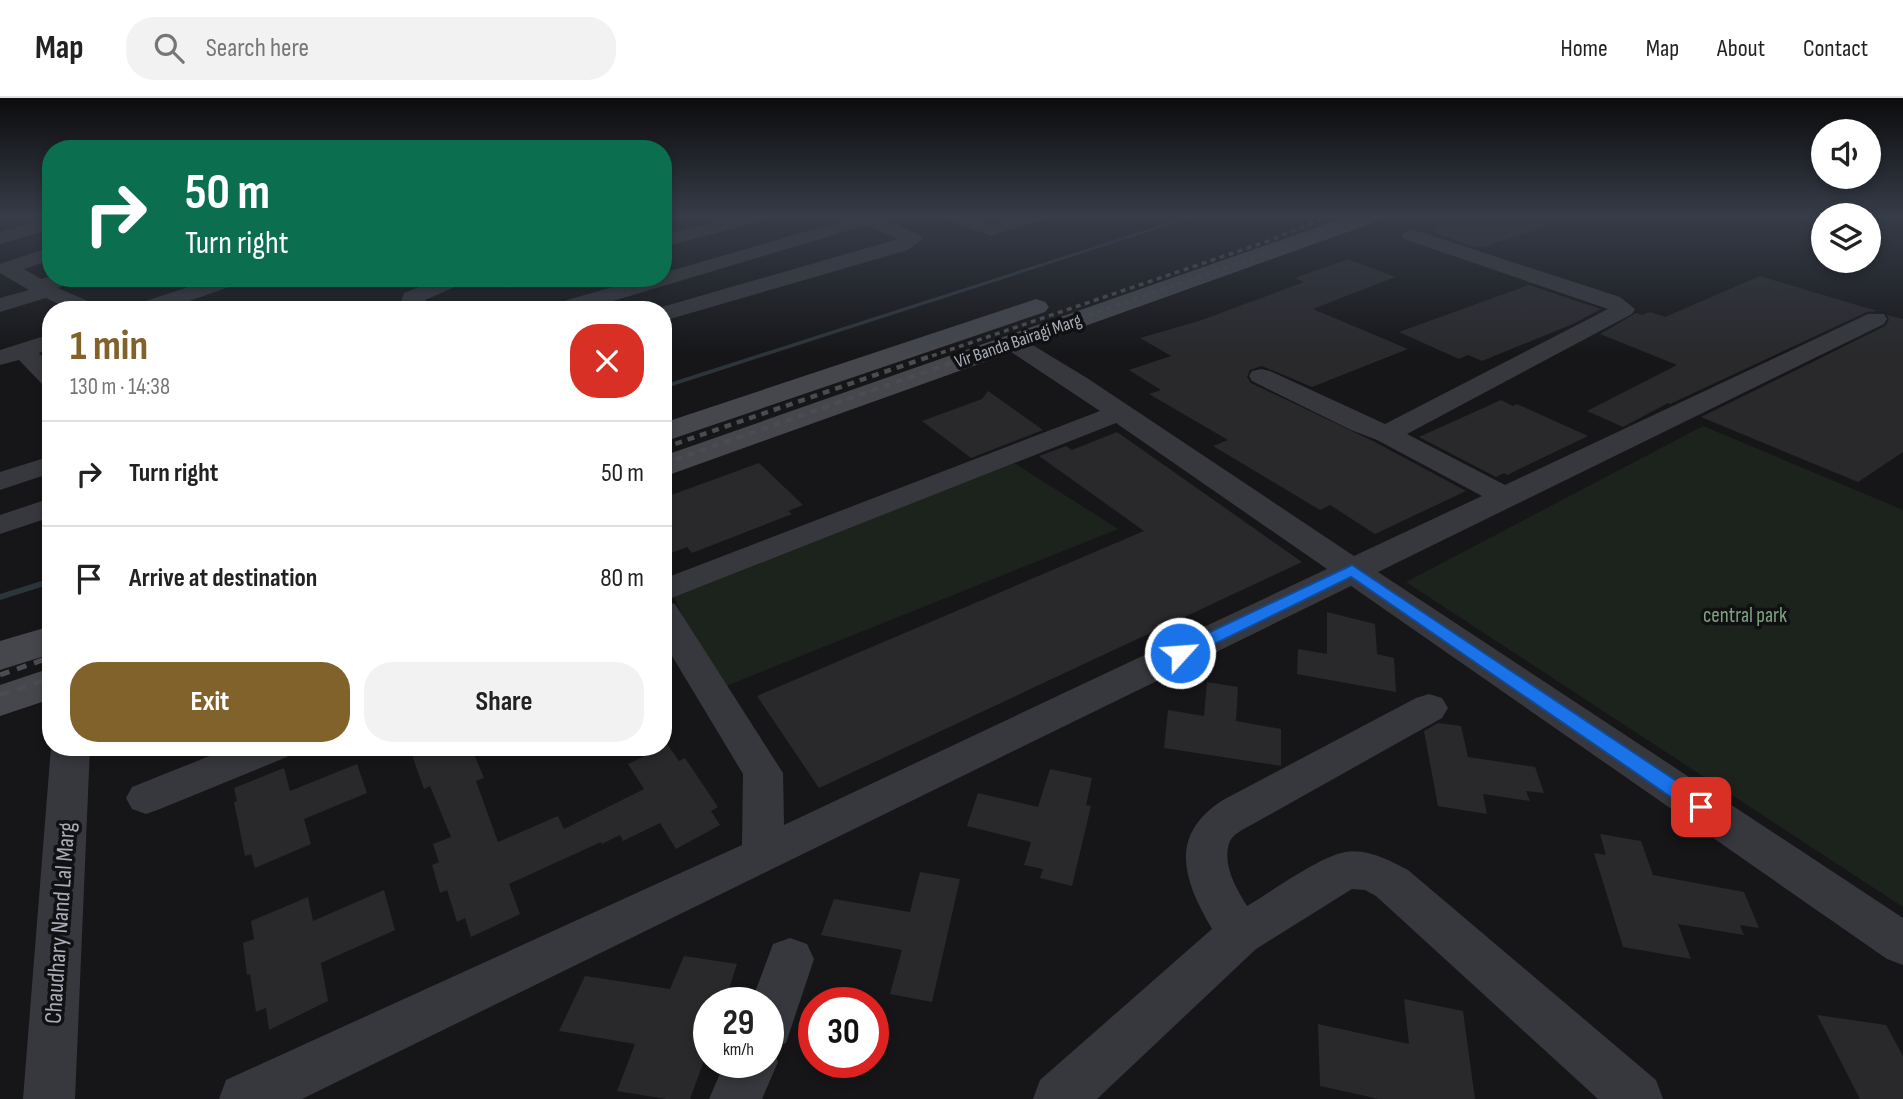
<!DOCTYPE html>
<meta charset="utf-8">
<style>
body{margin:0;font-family:"Sofia Sans Condensed",sans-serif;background:#f2f2f2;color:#222;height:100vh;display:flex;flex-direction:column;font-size:26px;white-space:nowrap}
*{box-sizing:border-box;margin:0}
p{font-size:23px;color:#767676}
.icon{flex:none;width:38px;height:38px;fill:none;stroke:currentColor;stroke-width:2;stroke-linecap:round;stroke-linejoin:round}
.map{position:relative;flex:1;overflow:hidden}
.sheet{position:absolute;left:42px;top:203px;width:630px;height:455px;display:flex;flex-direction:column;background:#fff;border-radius:28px;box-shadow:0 4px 10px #0003}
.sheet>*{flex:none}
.hud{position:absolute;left:42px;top:42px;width:630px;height:147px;border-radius:28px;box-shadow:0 4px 10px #0003;background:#0b6e4f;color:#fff;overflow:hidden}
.controls{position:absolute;left:1811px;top:21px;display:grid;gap:14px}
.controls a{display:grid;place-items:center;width:70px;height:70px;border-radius:50%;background:#fff;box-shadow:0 4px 10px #0003;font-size:35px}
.speed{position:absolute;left:693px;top:889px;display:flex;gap:14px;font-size:35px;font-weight:700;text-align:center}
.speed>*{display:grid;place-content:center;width:91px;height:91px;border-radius:50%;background:#fff;box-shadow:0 4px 10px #0003;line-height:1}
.speed small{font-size:18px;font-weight:400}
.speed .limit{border:10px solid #d22;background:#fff;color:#111}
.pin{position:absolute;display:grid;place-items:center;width:60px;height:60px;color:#fff;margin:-30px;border-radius:14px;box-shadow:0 4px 10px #0006}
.me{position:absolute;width:77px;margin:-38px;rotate:64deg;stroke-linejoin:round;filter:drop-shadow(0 0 5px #0008)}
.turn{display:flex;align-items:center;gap:24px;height:147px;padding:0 28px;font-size:32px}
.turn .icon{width:91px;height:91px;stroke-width:2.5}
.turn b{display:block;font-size:49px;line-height:60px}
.round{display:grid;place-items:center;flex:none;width:74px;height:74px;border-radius:28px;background:#f2f2f2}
.headline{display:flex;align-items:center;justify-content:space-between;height:119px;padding:0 28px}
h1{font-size:42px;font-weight:700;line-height:52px;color:#80622a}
.primary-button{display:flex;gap:14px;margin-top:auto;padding:14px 28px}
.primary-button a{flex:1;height:80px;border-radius:28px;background:#80622a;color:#fff;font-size:28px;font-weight:700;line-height:80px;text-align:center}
.primary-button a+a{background:#f2f2f2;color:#222}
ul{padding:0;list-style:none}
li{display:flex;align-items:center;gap:21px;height:105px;padding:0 28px;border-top:2px solid #e0e0e0}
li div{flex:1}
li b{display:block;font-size:26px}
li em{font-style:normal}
header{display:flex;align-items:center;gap:42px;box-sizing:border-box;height:98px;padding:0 35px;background:#fff;border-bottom:2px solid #e0e0e0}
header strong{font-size:33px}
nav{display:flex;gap:38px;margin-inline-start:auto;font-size:24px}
.search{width:490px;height:63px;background:#f2f2f2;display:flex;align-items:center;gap:18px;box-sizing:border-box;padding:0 24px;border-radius:28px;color:#767676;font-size:26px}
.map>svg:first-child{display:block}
.green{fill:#1c231d}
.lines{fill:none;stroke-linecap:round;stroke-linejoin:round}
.stream{fill:#2c353c;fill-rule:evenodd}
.building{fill:#29292c}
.minor{fill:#37383d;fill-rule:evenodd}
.secondary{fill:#45474d;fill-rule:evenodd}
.rail-far2{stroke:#4a4c52;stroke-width:3.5;stroke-dasharray:5 4.5;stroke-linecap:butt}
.rail-far1{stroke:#4a4c52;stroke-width:4.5;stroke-dasharray:7 6;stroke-linecap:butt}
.rail{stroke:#4a4c52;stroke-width:5;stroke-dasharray:10 8;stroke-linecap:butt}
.route{fill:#1a73e8;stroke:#114b97;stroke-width:2}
.labels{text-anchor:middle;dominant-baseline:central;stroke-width:7;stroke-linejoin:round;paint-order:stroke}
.far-street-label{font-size:18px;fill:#a8adb8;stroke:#111113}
.park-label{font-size:21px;fill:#7fa381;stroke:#111113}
.near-street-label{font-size:24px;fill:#a8adb8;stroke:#111113}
</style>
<header>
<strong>Map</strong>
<div class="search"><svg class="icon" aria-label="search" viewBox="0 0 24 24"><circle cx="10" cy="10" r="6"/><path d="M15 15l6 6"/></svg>Search here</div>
<nav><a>Home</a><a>Map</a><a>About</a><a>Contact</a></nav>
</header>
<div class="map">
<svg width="1903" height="1001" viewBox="0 0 1903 1001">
<rect width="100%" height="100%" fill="#161618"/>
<!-- green -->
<g class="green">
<polygon points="1703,328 1903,412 1903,809 1406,484"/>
<polygon points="1014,365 1118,431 716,592 670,490"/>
</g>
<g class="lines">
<!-- stream -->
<g class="stream">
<polygon points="1192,117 1201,117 663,291 663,287"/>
<polygon points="51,480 51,486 0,502 0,496"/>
</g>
</g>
<!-- building -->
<g class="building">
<polygon points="1482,117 1568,117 1569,121 1484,149 1472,148 1433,134 1439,132 1433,130"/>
<polygon points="1348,161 1395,179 1313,211 1408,251 1312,289 1262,268 1250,272 1247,279 1251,285 1375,344 1466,393 1375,436 1330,407 1320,412 1213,348 1228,342 1149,296 1161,292 1129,272 1171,258 1140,240 1199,223 1304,184 1295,180"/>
<polygon points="1760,178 1877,213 1867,214 1670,306 1668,305 1623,329 1587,313 1677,267 1600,236 1636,215 1642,217 1650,214 1665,219"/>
<polygon points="1529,187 1601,211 1573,226 1482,263 1468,257 1459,261 1399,234"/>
<polygon points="1887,217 1903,221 1903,354 1858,384 1701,319 1885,228 1889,222"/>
<polygon points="988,293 1043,332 971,360 922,323 982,301"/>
<polygon points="1501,302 1513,308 1517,306 1588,338 1507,377 1504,375 1496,379 1419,339"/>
<polygon points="1117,334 1302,464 819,690 757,598 1144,433 1039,358 1066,348 1072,352"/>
<polygon points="759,365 803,407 788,413 792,416 692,455 687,449 663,458 663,400"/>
<polygon points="1327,514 1375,526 1377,556 1394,560 1396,594 1297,576 1298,551 1327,556"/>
<polygon points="1207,584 1238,589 1236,623 1281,631 1281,668 1164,650 1168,612 1204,618"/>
<polygon points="1438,625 1461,628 1468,659 1535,669 1544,695 1526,693 1530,703 1483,696 1487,716 1438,708 1424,633"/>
<polygon points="668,647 679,663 685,660 718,709 711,713 720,727 676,751 660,725 623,743 620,737 602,746 601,744 509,786 520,816 471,839 465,820 457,824 447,792 440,795 432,767 439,764 433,746 451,739 430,688 424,691 409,649 471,649 484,680 476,683 498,744 558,718 564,731 644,691 628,666"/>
<polygon points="357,666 367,695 304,721 311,746 255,770 251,756 245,758 234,704 237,703 234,690 284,670 290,693"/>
<polygon points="1050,671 1092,680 1086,707 1091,708 1072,788 1040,780 1043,771 1024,767 1031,744 967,728 978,695 1038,709"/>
<polygon points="1600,736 1641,743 1653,777 1744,794 1759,830 1740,827 1744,837 1678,826 1691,861 1623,849 1594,755 1606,757"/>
<polygon points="920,774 960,781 932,904 890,896 902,852 821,837 834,801 910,814"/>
<polygon points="384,792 395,832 321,865 328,903 269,932 266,910 256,914 250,876 247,877 243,845 254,841 251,823 308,799 313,823"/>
<polygon points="684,858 737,866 726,900 709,898 709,949 690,1001 666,1001 617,993 635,946 559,933 585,878 670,891"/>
<polygon points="1404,901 1463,913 1475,1001 1379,1001 1320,988 1318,926 1409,946"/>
<polygon points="1817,917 1886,927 1903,958 1903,1001 1860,1001"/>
</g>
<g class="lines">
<!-- minor -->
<g class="minor">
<polygon points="741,117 772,117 770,121 663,149 663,137"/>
<polygon points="851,117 876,117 920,137 923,141 908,152 663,223 663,212 655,211 898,141 867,127 583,212 547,212 550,207 644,180 663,180 663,175 853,120"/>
<polygon points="945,117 970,117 991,126 1019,117 1048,117 1046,121 990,138 947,121"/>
<polygon points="51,119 51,131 0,146 0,134"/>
<path d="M 1411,131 L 1620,199 L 1635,211 L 1632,216 L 1407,336 L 1505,387 L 1868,216 L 1884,216 L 1887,221 L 1884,226 L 1378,474 L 1903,820 L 1903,867 L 1887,861 L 1351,488 L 302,1001 L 219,1001 L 226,982 L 742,747 L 743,676 L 663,543 L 663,481 L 1100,313 L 1005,250 L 1001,245 L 1005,240 L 1021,240 L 1087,280 L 1354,458 L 1482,398 L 1377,342 L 1351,332 L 1252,283 L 1249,278 L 1252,273 L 1261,271 L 1270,273 L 1385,326 L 1608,211 L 1404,141 L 1401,137 ZM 1116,325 L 1327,471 L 784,727 L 783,675 L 675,506 L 664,503 Z"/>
<polygon points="51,149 51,162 24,171 41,181 51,178 77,180 74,184 58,190 97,207 100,212 71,212 46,200 0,214 0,200 29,192 0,175 0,166"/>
<polygon points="215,180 246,180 243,184 164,212 131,212 134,207"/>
<polygon points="440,180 469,180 466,184 425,202 436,212 409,212 401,204 404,195"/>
<polygon points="51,236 51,251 39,255 51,267 51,288 42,286 19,262 0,267 0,252"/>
<polygon points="51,358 51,375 0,392 0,374"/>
<polygon points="51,400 51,419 0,436 0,417"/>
<path d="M 1429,596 L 1442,600 L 1448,610 L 1442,620 L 1253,726 C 1246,730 1234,735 1230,743 C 1221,765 1236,790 1247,808 C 1272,793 1319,759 1345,754 C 1367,750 1389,762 1408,772 L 1656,982 L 1663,1001 L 1598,1001 L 1376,798 L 1365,792 L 1352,791 L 1256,851 L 1097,1001 L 1033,1001 L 1040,982 L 1212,831 C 1184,783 1167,738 1223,702 L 1416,600 Z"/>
<polygon points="51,649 90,649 75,1001 23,1001"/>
<polygon points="232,649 292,649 287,659 160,711 146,716 132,711 126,700 132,689"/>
<polygon points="790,840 807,846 814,861 786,945 772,950 778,964 762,1001 709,1001 725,964 768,964 768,905 751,905 773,846"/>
</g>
<!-- secondary -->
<g class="secondary">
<polygon points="1352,117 1384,117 1381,122 663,379 663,358"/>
<polygon points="1036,201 1045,204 1049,209 1045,214 663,344 663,325"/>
<polygon points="51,528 51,556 0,572 0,543"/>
<polygon points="51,570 51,601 0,618 0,587"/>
</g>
<!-- rail-far2 -->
<g class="rail-far2">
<polyline points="923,261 1271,142 1332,117"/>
<polyline points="963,261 1287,148 1359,117"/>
</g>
<!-- rail-far1 -->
<g class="rail-far1">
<polyline points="663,350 928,259"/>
<polyline points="663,366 968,259"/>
</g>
<!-- rail -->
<g class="rail">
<polyline points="0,577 51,559"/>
<polyline points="0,597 51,580"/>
</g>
</g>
<!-- sky -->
<linearGradient id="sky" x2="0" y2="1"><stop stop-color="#0c0c0d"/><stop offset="0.46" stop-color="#363c48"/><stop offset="1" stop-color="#363c48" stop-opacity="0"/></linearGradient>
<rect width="1903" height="257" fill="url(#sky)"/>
<!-- route -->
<polygon class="route" points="1352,467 1708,704 1711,709 1708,715 1701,717 1694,715 1351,479 1186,560 1180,561 1172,555 1174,551"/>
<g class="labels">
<!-- far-street labels -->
<g class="far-street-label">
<text transform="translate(1018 243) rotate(-19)">Vir Banda Bairagi Marg</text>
</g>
<!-- park labels -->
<g class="park-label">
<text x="1745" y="517">central park</text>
</g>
<!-- near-street labels -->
<g class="near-street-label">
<text transform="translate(60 825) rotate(-86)">Chaudhary Nand Lal Marg</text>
</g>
</g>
</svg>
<div class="controls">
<a><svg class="icon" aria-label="sound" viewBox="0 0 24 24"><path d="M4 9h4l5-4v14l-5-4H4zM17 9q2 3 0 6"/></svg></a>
<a><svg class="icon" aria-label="layers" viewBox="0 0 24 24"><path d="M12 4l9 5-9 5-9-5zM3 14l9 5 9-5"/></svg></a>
</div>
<div class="speed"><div>29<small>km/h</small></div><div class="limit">30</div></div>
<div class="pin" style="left:1701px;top:709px;background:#d93025"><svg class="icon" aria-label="arrive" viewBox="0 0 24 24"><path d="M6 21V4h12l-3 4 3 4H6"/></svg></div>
<svg class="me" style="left:1180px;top:555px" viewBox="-20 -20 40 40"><circle r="17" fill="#1a73e8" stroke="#fff" stroke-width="3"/><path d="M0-11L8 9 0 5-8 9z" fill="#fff"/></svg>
<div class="hud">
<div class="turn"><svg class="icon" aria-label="right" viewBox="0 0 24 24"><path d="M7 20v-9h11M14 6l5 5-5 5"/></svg><div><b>50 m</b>Turn right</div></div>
</div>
<section class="sheet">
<div class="headline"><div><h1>1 min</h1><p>130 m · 14:38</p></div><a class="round" style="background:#d93025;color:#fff"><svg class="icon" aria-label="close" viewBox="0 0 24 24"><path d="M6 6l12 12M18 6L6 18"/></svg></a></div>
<ul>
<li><svg class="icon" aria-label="right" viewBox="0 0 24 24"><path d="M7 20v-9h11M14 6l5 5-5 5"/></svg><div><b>Turn right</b></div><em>50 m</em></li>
<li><svg class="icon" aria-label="arrive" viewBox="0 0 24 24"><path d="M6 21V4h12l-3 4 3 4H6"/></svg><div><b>Arrive at destination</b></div><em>80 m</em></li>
</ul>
<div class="primary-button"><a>Exit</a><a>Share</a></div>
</section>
</div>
